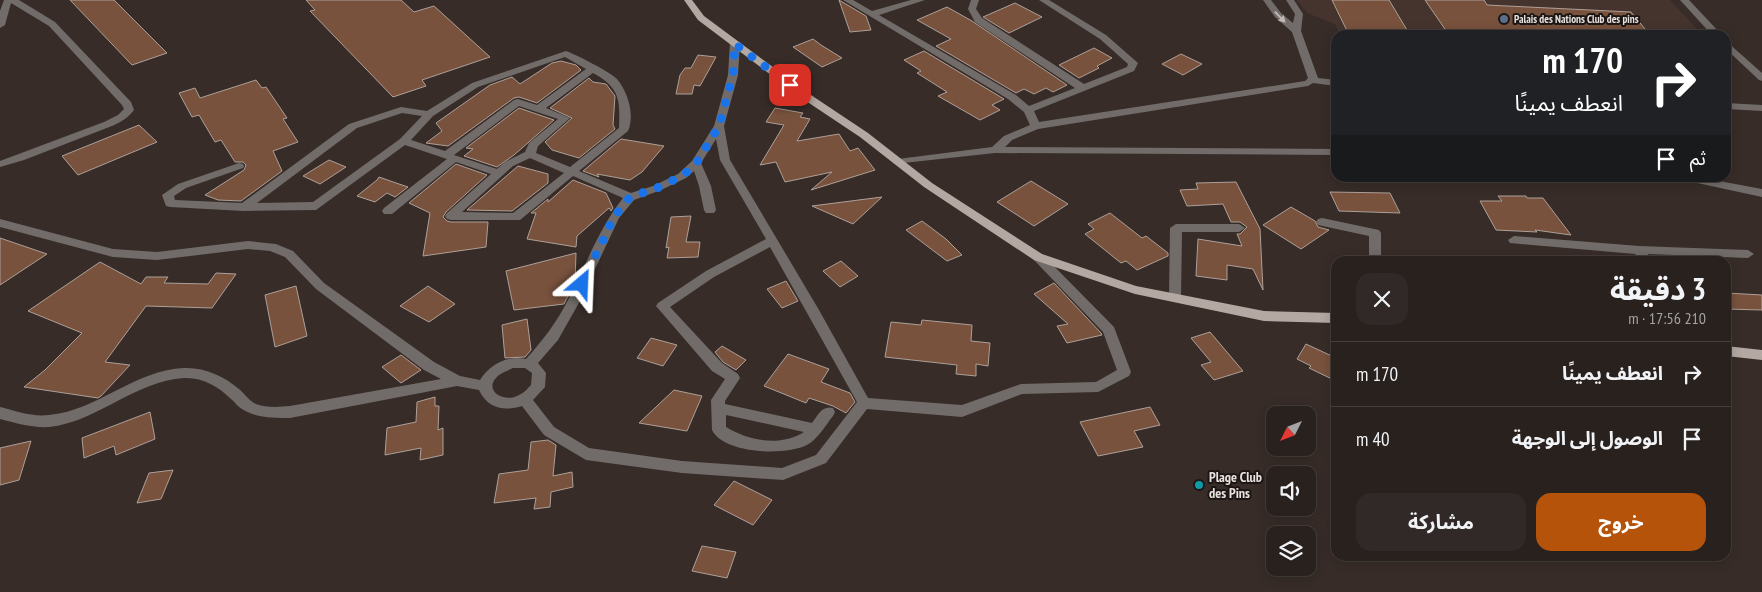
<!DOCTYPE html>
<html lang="ar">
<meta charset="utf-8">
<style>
body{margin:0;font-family:"PT Sans Narrow","Noto Sans Arabic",sans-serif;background:#312927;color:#f1f3f6;direction:rtl;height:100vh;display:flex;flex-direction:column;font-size:19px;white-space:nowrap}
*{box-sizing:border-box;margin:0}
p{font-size:16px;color:#a5a3a4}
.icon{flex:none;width:28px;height:28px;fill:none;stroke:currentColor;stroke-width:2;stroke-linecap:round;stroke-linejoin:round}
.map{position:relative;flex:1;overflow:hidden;direction:ltr}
.side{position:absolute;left:1331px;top:256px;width:400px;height:305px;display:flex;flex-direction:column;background:#29211e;border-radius:15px;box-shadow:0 2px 12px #0003,0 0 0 1px #453e3c;direction:rtl}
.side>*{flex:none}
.top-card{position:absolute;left:1331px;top:30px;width:400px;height:152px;border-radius:15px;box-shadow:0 2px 12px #0003,0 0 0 1px #453e3c;direction:rtl;background:#202124;color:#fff;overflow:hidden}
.needle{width:32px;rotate:228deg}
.controls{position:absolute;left:1266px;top:406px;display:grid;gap:10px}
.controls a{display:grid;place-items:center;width:50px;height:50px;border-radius:10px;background:#29211e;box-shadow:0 2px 12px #0003,0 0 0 1px #453e3c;font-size:25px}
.pin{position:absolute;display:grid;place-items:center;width:42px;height:42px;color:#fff;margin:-21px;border-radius:10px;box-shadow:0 2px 8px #0006}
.me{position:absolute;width:55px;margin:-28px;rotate:26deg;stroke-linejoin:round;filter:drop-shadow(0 0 4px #0008)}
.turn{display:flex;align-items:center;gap:18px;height:105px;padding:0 25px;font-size:22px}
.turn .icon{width:65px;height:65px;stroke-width:2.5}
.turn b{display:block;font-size:35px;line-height:42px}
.then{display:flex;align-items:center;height:48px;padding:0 25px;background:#0003;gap:10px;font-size:19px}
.round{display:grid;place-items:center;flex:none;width:52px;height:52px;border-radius:15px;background:#312927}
.summary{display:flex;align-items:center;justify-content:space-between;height:85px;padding:0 25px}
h1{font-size:30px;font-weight:700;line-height:38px}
.primary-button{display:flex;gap:10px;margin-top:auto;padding:10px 25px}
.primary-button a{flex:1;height:58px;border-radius:15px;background:#b45309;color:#fff;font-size:20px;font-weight:700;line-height:58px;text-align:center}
.primary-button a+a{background:#312927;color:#f1f3f6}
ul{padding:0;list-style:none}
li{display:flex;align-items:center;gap:15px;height:65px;padding:0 25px;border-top:1px solid #453e3c}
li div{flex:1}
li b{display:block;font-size:19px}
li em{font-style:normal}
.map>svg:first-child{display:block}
.built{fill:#45342e}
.building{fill:#78523d;stroke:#ada099}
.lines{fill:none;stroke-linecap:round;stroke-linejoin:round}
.minor{fill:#716c69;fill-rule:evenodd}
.major{fill:#b3a9a2;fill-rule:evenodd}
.oneway{fill:#bfb8b6}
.route{stroke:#1a73e8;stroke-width:9;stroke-dasharray:0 16.2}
.service-dot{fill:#5c6f8a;stroke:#1b1614;stroke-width:2}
.culture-dot{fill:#0f9aa8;stroke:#1b1614;stroke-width:2}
.labels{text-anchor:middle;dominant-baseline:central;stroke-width:4;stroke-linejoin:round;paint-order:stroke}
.far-poi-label{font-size:11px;font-weight:bold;fill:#e9e1df;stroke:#1b1614;text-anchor:start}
.poi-label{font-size:14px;font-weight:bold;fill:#e9e1df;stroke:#1b1614;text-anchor:start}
</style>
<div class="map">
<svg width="1762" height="592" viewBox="0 0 1762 592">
<rect width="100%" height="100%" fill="#372c28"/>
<!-- built -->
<polygon class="built" points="1297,0 1670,0 1703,35 1340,35 1335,24 1307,13"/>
<!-- building -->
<g class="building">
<polygon points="70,0 114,0 167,53 132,65"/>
<polygon points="306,0 401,0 414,12 434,6 490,57 422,80 426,86 393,97 310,11 315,10"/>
<polygon points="839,0 866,16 871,30 850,32"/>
<polygon points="1332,0 1389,0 1410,35 1349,35"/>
<polygon points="1425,0 1484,0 1487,5 1631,12 1650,35 1449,35"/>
<polygon points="1015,3 1042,17 1009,33 983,17"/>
<polygon points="947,7 972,21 1067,85 1053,92 1046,88 1034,94 1024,89 1016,93 936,46 951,39 917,20"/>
<polygon points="813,39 821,45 842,58 822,67 793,47"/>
<polygon points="1094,48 1112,58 1097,66 1099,68 1079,78 1059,65"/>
<polygon points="924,51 1004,99 992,105 1000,110 980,120 938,96 947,92 917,73 921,71 904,60"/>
<polygon points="1181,54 1202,64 1183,75 1162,64"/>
<polygon points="698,55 716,57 700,86 694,85 692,94 676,94 680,75 685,68 691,68"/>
<polygon points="561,61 576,65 581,70 537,103 519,97 514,98 448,146 426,143 442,131 436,123 490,85 512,77 520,84 552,63"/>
<polygon points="589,78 593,82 606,84 615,96 613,125 615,129 579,158 552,150 545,142 572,118 550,108"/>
<polygon points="256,80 262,88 266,87 287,118 283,119 298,142 273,151 282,171 241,201 218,200 205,195 244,170 246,165 243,162 235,162 221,140 215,142 199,115 192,117 179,93 195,88 200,98"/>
<polygon points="519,108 554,120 514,155 497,167 464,156 473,149 466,148"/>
<polygon points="775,108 803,113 800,117 810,119 797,141 839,134 850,151 858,148 875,170 811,190 832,172 785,182 776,162 760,165 784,125 766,122"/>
<polygon points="139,125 157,142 78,175 62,156"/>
<polygon points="621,139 664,146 642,172 630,180 597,174 599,177 583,171"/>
<polygon points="329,160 346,167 320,184 303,176"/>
<polygon points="456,164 487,175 446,212 443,217 447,221 451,222 488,222 486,247 423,256 430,213 409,203"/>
<polygon points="518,166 548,174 548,183 512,211 467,210"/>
<polygon points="379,177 399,184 408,187 395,197 387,193 375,202 357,196 377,180"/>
<polygon points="573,180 606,193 613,208 611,211 609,208 577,236 576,247 527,239 536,213 531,213 548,199 548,202"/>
<polygon points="1031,181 1068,204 1034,226 997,202"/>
<polygon points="1236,182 1260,229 1263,290 1253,269 1227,265 1227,280 1196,276 1198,239 1242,246 1237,234 1240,234 1247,227 1240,222 1231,222 1223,204 1187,206 1180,190 1198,189 1196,183"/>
<polygon points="1330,192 1390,193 1400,213 1339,211"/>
<polygon points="1498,196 1526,196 1527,198 1543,198 1571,235 1535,230 1537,232 1496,230 1480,201 1502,201"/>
<polygon points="882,197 853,224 812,206"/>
<polygon points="1291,207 1315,221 1318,227 1329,230 1301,249 1263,225"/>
<polygon points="1110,213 1142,238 1146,236 1168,253 1168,256 1137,270 1126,261 1121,263 1085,234 1094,229 1088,224"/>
<polygon points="691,216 686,242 700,242 698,257 667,258 669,247 666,248 671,217"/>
<polygon points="922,221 946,239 962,255 947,261 906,230"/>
<polygon points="0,238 47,254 0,285"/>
<polygon points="576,253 575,282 564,304 514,310 506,271"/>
<polygon points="841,261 858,276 840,287 823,271"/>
<polygon points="100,262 141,284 146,277 168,277 164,283 208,284 216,273 236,274 212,308 146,306 105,362 130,365 101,396 98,398 24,387 45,370 82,333 28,311"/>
<polygon points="786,281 798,301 782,308 767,289"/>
<polygon points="1054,283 1101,333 1102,335 1067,343 1057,326 1068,324 1034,294"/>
<polygon points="296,286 307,336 275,347 265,295"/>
<polygon points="428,286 455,304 429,322 400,306"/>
<polygon points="1726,293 1762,295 1762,310 1726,309"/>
<polygon points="527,319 531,350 525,357 505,358 502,325"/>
<polygon points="922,320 972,325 971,341 990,343 988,366 976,364 976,376 956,374 957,365 885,357 891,322 921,325"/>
<polygon points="1210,332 1243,371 1214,380 1201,365 1211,362 1191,338"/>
<polygon points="651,338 677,345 663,366 637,358"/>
<polygon points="1306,344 1336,358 1336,381 1309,368 1311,366 1297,359"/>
<polygon points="722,346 746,360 736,370 723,362 715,352"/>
<polygon points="788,354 829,369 821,382 850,393 855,402 846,413 833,406 809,398 806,403 764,386"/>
<polygon points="401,355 421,370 401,383 382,367"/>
<polygon points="674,390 702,396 687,431 639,423"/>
<polygon points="435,397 435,406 439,406 438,430 443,428 443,455 420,460 421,448 385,455 387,428 416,422 417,402"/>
<polygon points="1150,407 1160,425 1134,431 1143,447 1098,456 1080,422"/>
<polygon points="150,412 155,439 116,455 114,446 84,458 82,438"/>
<polygon points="548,440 556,445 553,476 572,472 573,487 551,492 550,507 534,509 536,498 494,503 499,474 528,470 531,442"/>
<polygon points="31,441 19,480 0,485 0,448"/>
<polygon points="173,470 161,499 137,503 149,473"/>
<polygon points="734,481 772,500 753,525 714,505"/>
<polygon points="702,546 736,552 727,578 692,571"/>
</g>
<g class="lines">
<!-- minor -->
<g class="minor">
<path d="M 4,0 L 19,0 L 55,22 L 131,102 L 134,110 C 128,118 121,122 112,126 L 24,160 L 0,167 L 0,161 L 104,122 L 118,115 L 124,109 L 122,105 L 49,26 L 11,3 L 5,25 L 0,28 L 0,11 Z"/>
<polygon points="843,0 853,0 872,11 911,0 925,0 879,15 1016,95 1029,106 1075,88 975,22 968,9 971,0 979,0 976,9 982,18 1084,84 1127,67 1128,64 1100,39 1039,0 1049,0 1106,35 1138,63 1134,71 1034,111 1039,122 1305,81 1308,78 1292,32 1275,17 1263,0 1271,0 1281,13 1293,23 1295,14 1286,0 1294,0 1303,14 1301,31 1318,78 1336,80 1336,86 1313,83 1308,86 1038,129 1012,140 1005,147 1336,149 1336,155 995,153 894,164 893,162 894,160 898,159 992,147 1004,136 1030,125 1024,112 1008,99"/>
<polygon points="1680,0 1689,0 1722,35 1712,35"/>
<path d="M 735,40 L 740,43 L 738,75 L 724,126 L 730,160 L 819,310 L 868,398 L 962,405 L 1021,384 L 1096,382 L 1117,370 L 1103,332 L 1034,260 L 1032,257 L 1038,253 L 1042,254 L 1114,327 L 1131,372 L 1129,376 L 1098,392 L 1022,394 L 962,417 L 867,409 L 826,463 L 783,480 L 682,473 L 586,460 L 544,435 L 522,406 C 504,412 487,408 479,390 L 457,386 L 290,418 C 274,418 256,418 242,409 C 238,407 235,402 231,399 C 218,386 202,377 184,378 C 135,381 97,422 49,427 C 32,428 16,423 0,419 L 0,407 C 16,411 32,417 49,415 C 97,411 134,370 184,368 C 204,367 224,376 239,389 C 245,394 249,401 256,404 C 267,408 279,407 290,406 L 441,379 L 424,370 L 316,289 L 285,257 L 270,251 L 248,249 L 157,260 L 113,257 L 0,227 L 0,219 L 113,249 L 157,252 L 248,241 L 276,244 L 293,251 L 324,283 L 434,362 L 460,376 L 480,380 C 490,364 508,355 526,359 C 543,340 557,322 568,300 C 586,265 599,228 623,198 L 573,176 L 520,220 L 451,220 L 447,219 L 445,216 L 447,213 L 491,174 L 456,162 L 392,214 L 384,214 L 382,211 L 384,208 L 447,159 L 405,145 L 316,210 L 244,211 L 170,207 L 166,206 L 162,195 L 178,184 L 239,163 L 243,164 L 244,166 L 243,168 L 186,188 L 174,196 L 175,200 L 242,203 L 349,124 L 401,107 L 427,111 L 472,83 L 566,51 C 575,54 612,73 617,79 C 628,92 635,115 628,131 L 579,171 L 631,193 L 653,186 L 678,174 L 692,161 L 714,126 L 728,75 L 730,43 ZM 565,57 L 586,69 L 537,105 L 518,99 L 514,100 L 445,151 L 411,140 L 433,116 L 478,87 ZM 593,73 C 620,88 620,99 619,128 L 570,167 L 536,153 L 538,146 L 570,118 L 546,108 ZM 519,106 L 558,119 L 529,143 L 525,152 L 505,162 L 497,169 L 454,155 ZM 402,113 L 422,116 L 400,139 L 313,202 L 257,203 L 357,128 ZM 716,139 L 720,160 L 766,239 L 706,271 L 658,303 L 656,306 L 712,371 L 725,379 L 711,400 L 712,430 C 724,454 785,456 807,445 C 818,439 825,426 833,416 L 835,412 L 833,408 C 822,405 818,415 812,423 L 725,404 L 725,401 L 740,378 L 738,374 L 722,363 L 670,307 L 714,277 L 770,247 L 857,402 L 816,455 L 782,468 L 682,461 L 589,448 L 554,427 L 533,400 L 545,387 L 546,373 L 538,363 L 558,340 L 580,301 L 619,218 L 634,200 L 661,190 L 686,178 L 694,171 L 699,186 L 704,210 L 706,213 L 714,213 L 716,210 L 711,186 L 701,163 ZM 530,158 L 564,173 L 513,213 L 462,212 L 513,166 ZM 513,368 L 525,368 L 532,373 L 531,385 C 528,388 524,393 519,395 C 504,404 481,390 499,375 C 503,372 509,370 513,368 ZM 726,415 L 804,432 C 780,447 749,441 726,427 Z"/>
<polygon points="1726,41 1762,73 1762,81 1759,80 1726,49"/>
<polygon points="1726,103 1762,105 1762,111 1726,109"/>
<polygon points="1683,178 1703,178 1762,189 1762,197 1688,181"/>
<polygon points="1322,218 1379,230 1381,233 1381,261 1369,261 1369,236 1318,225 1316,222 1318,219"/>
<polygon points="1176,224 1239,224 1245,228 1239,232 1182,232 1181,298 1175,302 1169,298 1170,228"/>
<polygon points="1514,236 1639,246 1748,250 1754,254 1748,258 1648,254 1652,261 1640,261 1635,254 1510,243 1508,240"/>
</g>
<!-- major -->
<g class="major">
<polygon points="684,0 692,0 704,16 808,93 868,133 932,183 1042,254 1136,286 1264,311 1336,313 1336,323 1264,321 1135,294 1034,260 924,187 860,137 800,97 698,20"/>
<polygon points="1726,346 1762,350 1762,360 1726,356"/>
</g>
</g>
<!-- one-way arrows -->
<defs><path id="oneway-solid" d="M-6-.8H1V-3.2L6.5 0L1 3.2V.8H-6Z" transform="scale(1.25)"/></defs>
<use class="oneway" href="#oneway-solid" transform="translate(1280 17) rotate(46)"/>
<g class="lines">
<!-- route -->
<polyline class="route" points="582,284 614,217 630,197 657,188 682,176 696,164 719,126 733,75 735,44 790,85"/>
</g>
<!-- markers -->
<circle class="service-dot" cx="1504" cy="19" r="5"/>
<circle class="culture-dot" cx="1199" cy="485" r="5"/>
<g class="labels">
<!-- far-poi labels -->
<g class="far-poi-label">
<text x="1514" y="19">Palais des Nations Club des pins</text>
</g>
<!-- poi labels -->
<g class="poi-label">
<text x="1209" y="477">Plage Club<tspan x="1209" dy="16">des Pins</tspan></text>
</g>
</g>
</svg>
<div class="controls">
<a><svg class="needle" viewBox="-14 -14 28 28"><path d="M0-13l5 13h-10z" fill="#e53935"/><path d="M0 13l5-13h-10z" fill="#a5a3a4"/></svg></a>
<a><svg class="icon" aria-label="sound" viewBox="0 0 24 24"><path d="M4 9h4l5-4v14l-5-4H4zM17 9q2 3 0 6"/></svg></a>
<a><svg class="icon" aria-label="layers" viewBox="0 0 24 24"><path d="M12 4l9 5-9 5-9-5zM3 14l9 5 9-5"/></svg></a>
</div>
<div class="pin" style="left:790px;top:85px;background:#d93025"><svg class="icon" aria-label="arrive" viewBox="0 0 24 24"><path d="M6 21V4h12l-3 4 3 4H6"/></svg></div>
<svg class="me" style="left:582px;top:284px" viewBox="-20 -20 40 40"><path d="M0-17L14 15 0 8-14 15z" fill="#1a73e8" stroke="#fff" stroke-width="4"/></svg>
<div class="top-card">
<div class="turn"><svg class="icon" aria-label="right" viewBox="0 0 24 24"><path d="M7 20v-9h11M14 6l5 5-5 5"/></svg><div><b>170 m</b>انعطف يمينًا</div></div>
<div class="then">ثم<svg class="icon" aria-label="arrive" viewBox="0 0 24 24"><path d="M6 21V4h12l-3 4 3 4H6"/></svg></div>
</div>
<section class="side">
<div class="summary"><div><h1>3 دقيقة</h1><p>210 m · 17:56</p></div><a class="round"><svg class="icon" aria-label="close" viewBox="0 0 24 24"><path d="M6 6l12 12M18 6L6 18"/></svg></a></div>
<ul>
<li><svg class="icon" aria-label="right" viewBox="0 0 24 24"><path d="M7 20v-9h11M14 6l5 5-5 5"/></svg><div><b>انعطف يمينًا</b></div><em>170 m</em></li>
<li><svg class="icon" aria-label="arrive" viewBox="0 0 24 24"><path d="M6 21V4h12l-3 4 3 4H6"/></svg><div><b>الوصول إلى الوجهة</b></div><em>40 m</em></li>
</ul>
<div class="primary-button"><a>خروج</a><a>مشاركة</a></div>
</section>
</div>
